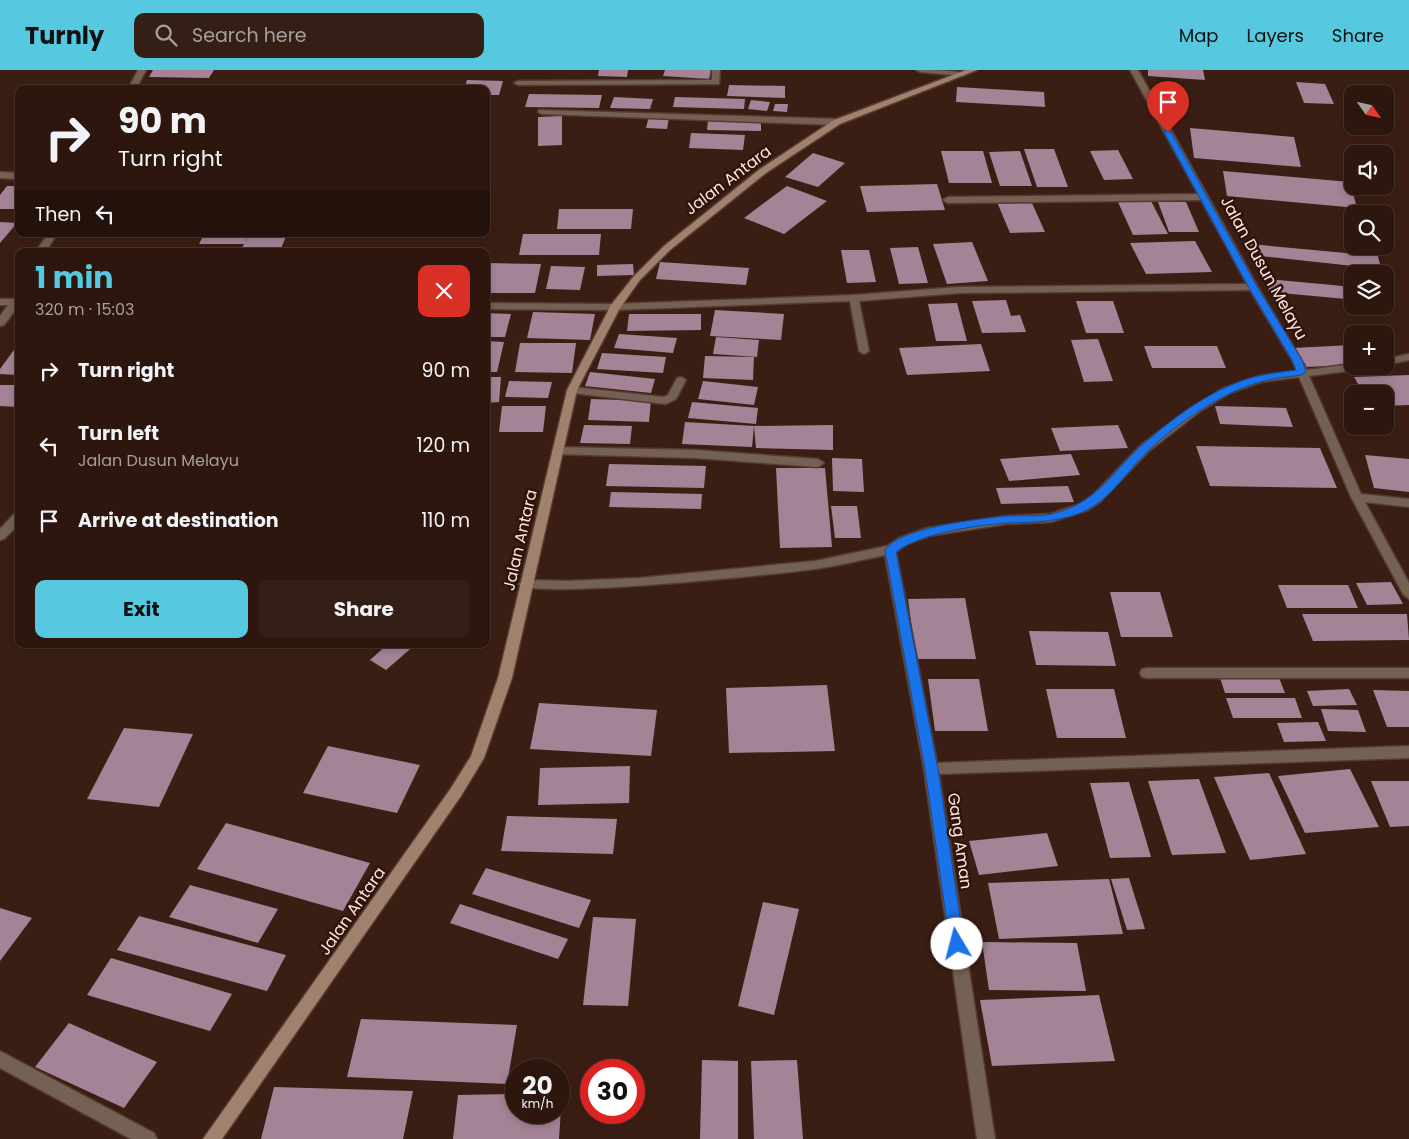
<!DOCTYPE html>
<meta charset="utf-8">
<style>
body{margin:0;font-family:Poppins,sans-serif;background:#341f17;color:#f1f3f6;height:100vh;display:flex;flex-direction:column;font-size:19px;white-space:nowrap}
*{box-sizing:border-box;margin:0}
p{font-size:16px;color:#a69f9e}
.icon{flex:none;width:28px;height:28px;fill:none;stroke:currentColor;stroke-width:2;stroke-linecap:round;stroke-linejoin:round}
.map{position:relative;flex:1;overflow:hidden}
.details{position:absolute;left:15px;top:178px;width:475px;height:400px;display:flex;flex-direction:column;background:#2c160e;border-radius:10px;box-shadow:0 2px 8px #0003,0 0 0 1px #48352e}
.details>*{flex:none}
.hud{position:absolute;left:15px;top:15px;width:475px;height:152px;border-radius:10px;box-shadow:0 2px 8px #0003,0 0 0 1px #48352e;background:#2c160e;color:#f1f3f6;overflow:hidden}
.needle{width:32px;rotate:124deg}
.tools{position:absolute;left:1344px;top:15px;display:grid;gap:10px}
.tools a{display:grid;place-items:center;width:50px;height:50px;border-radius:10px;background:#2c160e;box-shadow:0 2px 8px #0003,0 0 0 1px #48352e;font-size:25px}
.speed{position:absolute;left:505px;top:989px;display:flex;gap:10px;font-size:25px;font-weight:700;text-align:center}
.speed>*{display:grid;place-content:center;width:65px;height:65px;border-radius:50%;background:#2c160e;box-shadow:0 2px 8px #0003,0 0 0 1px #48352e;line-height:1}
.speed small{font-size:12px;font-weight:400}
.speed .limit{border:8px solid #d22;background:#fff;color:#111}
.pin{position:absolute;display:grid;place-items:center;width:42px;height:42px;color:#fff;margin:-51px -21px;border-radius:50% 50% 50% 0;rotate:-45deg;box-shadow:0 0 5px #0007}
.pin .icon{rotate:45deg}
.me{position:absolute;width:55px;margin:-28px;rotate:352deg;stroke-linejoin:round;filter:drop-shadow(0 0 4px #0008)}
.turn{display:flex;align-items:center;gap:18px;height:105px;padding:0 20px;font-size:22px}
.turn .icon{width:65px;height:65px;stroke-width:2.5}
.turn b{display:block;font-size:35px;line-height:42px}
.then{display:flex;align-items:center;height:48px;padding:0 20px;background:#0003;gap:10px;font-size:19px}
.round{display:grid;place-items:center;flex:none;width:52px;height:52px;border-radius:10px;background:#341f17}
.head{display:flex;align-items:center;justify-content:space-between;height:85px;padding:0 20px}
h1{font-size:30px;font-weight:700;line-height:38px;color:#56c9e0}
.action{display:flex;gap:10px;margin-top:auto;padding:10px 20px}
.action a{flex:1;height:58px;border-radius:10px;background:#56c9e0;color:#111;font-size:20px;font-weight:700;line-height:58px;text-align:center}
.action a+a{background:#341f17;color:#f1f3f6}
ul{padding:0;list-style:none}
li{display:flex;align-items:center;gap:15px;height:75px;padding:0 20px}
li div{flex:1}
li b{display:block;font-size:19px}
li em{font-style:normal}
header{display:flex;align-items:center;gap:30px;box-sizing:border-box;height:70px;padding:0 25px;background:#56c9e0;color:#111}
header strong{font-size:24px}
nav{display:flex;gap:28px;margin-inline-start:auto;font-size:18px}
.search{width:350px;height:45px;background:#341f17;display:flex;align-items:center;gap:12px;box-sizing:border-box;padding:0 18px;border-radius:10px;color:#a69f9e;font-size:19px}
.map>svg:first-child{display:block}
.building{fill:#a48397}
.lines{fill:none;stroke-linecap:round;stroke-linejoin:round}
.lane-casing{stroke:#563a30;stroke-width:3}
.street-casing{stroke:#563a30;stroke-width:3}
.secondary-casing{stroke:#563a30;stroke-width:3}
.lane{fill:#746154;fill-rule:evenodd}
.street{fill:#746154;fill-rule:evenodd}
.secondary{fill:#9f816d;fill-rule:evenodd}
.route{fill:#1a73e8;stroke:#114b97}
.labels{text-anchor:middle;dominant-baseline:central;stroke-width:5;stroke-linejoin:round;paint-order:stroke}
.street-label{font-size:16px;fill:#fce7e0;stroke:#30140a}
</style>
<header>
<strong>Turnly</strong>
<div class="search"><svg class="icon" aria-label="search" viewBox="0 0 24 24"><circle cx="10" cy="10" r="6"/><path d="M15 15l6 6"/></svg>Search here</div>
<nav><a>Map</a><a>Layers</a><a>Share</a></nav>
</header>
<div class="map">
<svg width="1409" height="1069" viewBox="0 0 1409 1069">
<rect width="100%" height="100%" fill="#3b1e13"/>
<!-- building -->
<g class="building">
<polygon points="153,0 214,0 209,8 149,7"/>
<polygon points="599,0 628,0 627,7 598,6"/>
<polygon points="665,0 711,0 709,9 663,6"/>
<polygon points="1148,0 1203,0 1205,10 1148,6"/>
<polygon points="467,10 503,11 499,25 486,25 486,19 464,19"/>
<polygon points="1296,12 1325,14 1334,34 1304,33"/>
<polygon points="729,15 785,16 785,28 727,26"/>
<polygon points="957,17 1044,22 1045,37 956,32"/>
<polygon points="529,24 602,25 599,38 525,37"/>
<polygon points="614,27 653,29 650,39 610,38"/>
<polygon points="675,27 745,29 744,39 673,37"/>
<polygon points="751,30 770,32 767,41 748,39"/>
<polygon points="775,34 788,34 787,42 773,41"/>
<polygon points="562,46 562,75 538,76 538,47"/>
<polygon points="649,46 669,47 667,59 646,58"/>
<polygon points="708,50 761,51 761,61 707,60"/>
<polygon points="1190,58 1294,67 1301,97 1194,88"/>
<polygon points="691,63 745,65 743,80 689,78"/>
<polygon points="1024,79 1054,79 1068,117 1037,117"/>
<polygon points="1118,80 1133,109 1104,110 1090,81"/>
<polygon points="941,81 983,81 992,113 949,113"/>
<polygon points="1020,81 1032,116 1000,116 989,82"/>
<polygon points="813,83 845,93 818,117 785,107"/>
<polygon points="1223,101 1350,112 1357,138 1227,126"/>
<polygon points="937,114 945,140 867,142 860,116"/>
<polygon points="7,116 19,116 19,139 0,139 0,125"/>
<polygon points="787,116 827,131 784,164 744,148"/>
<polygon points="1150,129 1168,164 1133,165 1117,130"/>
<polygon points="1031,131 1045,162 1010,163 997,132"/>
<polygon points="1158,132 1186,132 1199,162 1169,162"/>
<polygon points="559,139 633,139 631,159 557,159"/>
<polygon points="0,152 17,153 0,173"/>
<polygon points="204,164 248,164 245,172 249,164 287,164 280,181 241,180 244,174 199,174"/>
<polygon points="523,164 601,164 599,185 519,185"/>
<polygon points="1195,171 1212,202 1146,204 1130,173"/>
<polygon points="972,172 988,211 947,214 933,174"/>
<polygon points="1250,174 1378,186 1381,199 1252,185"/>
<polygon points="179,177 177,181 147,181 149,178"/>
<polygon points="918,177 928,213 899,214 890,178"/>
<polygon points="841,180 869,180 876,212 847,213"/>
<polygon points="660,192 749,198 746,215 656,209"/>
<polygon points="488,193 541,194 535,223 486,223"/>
<polygon points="633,194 634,205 597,206 597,195"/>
<polygon points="551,196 585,197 580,220 546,219"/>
<polygon points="1267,209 1343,216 1346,229 1269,222"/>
<polygon points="1006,230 1011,246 1020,245 1026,262 982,263 972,231"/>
<polygon points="1076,231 1113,231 1124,263 1086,263"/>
<polygon points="957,233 967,271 936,271 928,234"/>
<polygon points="715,240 784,244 781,270 710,266"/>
<polygon points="533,242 595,244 590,270 527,268"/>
<polygon points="486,243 511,244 505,267 486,267"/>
<polygon points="629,244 701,244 701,260 627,261"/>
<polygon points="619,264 677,268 673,283 614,278"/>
<polygon points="716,267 759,270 757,287 713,284"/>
<polygon points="1098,269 1113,311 1084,312 1071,270"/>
<polygon points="486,271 504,272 497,302 486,302"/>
<polygon points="19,273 19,305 0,304 0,299"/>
<polygon points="520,273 576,273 572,303 515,302"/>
<polygon points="981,274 990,301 907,305 899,278"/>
<polygon points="1352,275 1352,295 1305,297 1293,278"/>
<polygon points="1144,276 1217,276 1226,298 1152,298"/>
<polygon points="602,283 666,287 663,303 597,299"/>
<polygon points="705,286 754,287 753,310 703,308"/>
<polygon points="590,302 655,309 651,323 585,316"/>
<polygon points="1409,305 1409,335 1385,336 1385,324 1364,324 1354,307"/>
<polygon points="486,307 501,307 499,332 486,333"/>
<polygon points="509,311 552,312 548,328 505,327"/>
<polygon points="703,311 758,317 754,335 698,329"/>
<polygon points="0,315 19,315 19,337 0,336"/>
<polygon points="591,329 651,331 649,352 588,350"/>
<polygon points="692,332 758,338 756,354 688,348"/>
<polygon points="502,336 546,336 543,362 499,362"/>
<polygon points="1215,336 1286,338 1293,357 1220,354"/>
<polygon points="685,352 754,356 752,377 682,374"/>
<polygon points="584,355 632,356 630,374 580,373"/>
<polygon points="833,355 833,380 756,378 754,356"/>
<polygon points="1118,355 1128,378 1060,381 1051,358"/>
<polygon points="1196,376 1320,378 1337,418 1210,416"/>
<polygon points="1071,384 1080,405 1009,411 1000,389"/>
<polygon points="1365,385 1409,389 1409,422 1374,418"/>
<polygon points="832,388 862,389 864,422 833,421"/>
<polygon points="609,394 706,396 704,418 606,416"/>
<polygon points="776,398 825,398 832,477 780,478"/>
<polygon points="1068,416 1074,432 1001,434 996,418"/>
<polygon points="611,422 702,424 701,439 609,437"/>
<polygon points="831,436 857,436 861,468 835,468"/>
<polygon points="1391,512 1403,534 1367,535 1356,513"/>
<polygon points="1278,515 1348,515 1358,538 1287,538"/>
<polygon points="1110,522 1160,522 1173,567 1121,567"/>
<polygon points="965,528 976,589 916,589 908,529"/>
<polygon points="1302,544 1407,544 1409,570 1313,571"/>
<polygon points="1029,561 1108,562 1116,596 1036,595"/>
<polygon points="388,574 416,574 386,600 370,590"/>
<polygon points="1219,605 1278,605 1285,623 1225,623"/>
<polygon points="928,609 979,609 988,661 935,661"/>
<polygon points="827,615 835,681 729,683 726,618"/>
<polygon points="1046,619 1114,619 1126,668 1057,668"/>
<polygon points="1349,619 1357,635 1313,636 1307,621"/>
<polygon points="1373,620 1409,621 1409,657 1387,657"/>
<polygon points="1226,628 1295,628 1302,648 1233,648"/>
<polygon points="539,633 657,640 651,686 530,679"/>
<polygon points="1321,639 1358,640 1366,662 1328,661"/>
<polygon points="1318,652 1326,671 1284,672 1277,653"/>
<polygon points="124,658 193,664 159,737 87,729"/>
<polygon points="328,676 420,695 397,743 303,723"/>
<polygon points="630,696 629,733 538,735 540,698"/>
<polygon points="1350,699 1379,757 1305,763 1278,706"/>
<polygon points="1269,703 1306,784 1250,790 1214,707"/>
<polygon points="1199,709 1226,783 1172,785 1148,711"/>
<polygon points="1371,711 1409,711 1409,756 1390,757"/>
<polygon points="1129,712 1151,787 1110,788 1090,713"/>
<polygon points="507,746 617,749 613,784 501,781"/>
<polygon points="226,753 370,793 343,841 197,799"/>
<polygon points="1047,763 1058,796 979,805 969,771"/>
<polygon points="486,798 591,830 579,858 472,824"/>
<polygon points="1129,808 1145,859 1127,860 1111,809"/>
<polygon points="1109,809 1123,864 999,869 988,813"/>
<polygon points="190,815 278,839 258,873 169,847"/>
<polygon points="763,832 799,839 774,945 738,936"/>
<polygon points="460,834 568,869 558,889 450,853"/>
<polygon points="0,838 32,848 0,891"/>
<polygon points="139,846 286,885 267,921 117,880"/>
<polygon points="593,847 636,849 628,936 583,935"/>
<polygon points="982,872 1077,873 1086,921 989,920"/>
<polygon points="111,888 232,924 210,961 87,925"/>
<polygon points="1099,925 1115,991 992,996 980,930"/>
<polygon points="361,949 517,955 507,1014 347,1007"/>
<polygon points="69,953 157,992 124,1038 35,997"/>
<polygon points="702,990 738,991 738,1069 700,1069"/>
<polygon points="797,990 803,1069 754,1069 751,991"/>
<polygon points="274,1017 413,1021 403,1069 261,1069"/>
<polygon points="559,1023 562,1023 559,1069 453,1069 458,1025 516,1024 516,1042 559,1042"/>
</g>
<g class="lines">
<!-- lane casing -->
<g class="lane-casing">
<g id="lane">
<polygon points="0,102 19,103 19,109 0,108"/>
<polygon points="12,230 19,230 19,235 4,255 0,256 0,246"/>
<polygon points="681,307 686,310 676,329 666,334 572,323 567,320 572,317 664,327 668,325 677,308"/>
<polygon points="19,442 19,454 4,469 0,470 0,459 15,443"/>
</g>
</g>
<!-- street casing -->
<g class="street-casing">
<g id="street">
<polygon points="138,0 146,0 136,19 128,19"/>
<polygon points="712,0 720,0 719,14 518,15 514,13 518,11 712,10"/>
<path d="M 916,0 C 930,0 955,0 967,4 L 963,6 L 920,2 Z"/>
<path d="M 1130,0 L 1138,0 L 1258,217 L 1307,300 L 1352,294 L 1352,296 L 1367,296 L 1362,299 L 1309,306 L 1361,424 L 1409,429 L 1409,437 L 1365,432 L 1409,513 L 1409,529 L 1403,524 L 1351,427 L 1299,307 L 1261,312 L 1230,323 L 1199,342 L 1149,381 L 1100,432 L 1088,440 L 1051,452 L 1006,454 L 929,466 L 907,474 L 896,482 L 937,693 L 1409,676 L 1409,688 L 939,704 L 995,1069 L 977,1069 L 924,699 L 885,485 C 861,490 838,496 814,499 C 781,504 529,530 519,514 L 525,510 L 567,511 L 639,508 L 815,491 L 887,476 L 899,468 L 927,458 L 1006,446 L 1050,444 L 1080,434 L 1092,426 L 1141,375 L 1191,338 L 1222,319 L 1259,306 L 1297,301 L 1292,290 L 1250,220 L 959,223 L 859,231 L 869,281 L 864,284 L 859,281 L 850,231 L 615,240 L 486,239 L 486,233 L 615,234 L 854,225 L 959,217 L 1247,214 L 1201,130 L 948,133 L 943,130 L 948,127 L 1198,124 Z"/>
<polygon points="539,40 837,49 841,52 837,55 542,44 538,42"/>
<polygon points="48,164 57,164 46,181 36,181"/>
<rect x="0" y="229" width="19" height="6"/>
<polygon points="1409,284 1409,290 1385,295 1385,289"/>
<polygon points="558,377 695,380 818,389 824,393 818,397 695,388 554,384 552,381 554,378"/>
<polygon points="1147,598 1409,598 1409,608 1147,608 1142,607 1140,603 1142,599"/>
<polygon points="0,981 154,1063 157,1069 131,1069 0,998"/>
</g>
</g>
<!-- secondary casing -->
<g class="secondary-casing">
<polygon id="secondary" points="966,0 977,0 840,54 766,103 670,180 640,210 620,238 577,320 512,608 484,688 461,726 222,1069 203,1069 451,718 471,686 498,608 567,320 611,235 634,206 664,176 760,99 834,50"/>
</g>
<!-- lane -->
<use href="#lane" class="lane"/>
<!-- street -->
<use href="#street" class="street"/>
<!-- secondary -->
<use href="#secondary" class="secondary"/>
</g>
<!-- route -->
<path class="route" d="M 1165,60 L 1171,62 L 1258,218 L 1302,290 L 1306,302 L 1301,305 C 1288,307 1273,308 1260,312 C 1221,323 1177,353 1147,382 C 1128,400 1111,428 1087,440 C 1063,452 1035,452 1009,453 C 977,455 921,463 896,482 L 938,699 L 964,874 L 962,879 L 957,880 L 952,879 L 950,874 L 925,699 L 885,480 C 900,457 979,449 1007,446 C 1022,445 1038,447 1052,444 C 1097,433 1110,404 1141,376 C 1174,347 1215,316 1258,306 C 1270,303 1283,302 1296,300 L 1292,290 L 1249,218 L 1164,62 Z"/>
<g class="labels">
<!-- street labels -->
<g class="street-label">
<text transform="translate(728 110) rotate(-37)">Jalan Antara</text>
<text transform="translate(1264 198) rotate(61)">Jalan Dusun Melayu</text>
<text transform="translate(520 470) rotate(-77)">Jalan Antara</text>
<text transform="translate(960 771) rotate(82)">Gang Aman</text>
<text transform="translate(352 841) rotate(-55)">Jalan Antara</text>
</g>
</g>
</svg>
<div class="tools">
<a><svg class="needle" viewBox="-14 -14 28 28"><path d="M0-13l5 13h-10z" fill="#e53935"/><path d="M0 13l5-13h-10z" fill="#a69f9e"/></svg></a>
<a><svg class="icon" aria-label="sound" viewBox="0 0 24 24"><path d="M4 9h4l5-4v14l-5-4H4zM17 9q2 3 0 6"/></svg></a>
<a><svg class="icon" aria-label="search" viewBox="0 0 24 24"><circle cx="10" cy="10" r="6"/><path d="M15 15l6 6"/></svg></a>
<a><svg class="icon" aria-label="layers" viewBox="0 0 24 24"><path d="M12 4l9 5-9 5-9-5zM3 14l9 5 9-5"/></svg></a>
<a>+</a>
<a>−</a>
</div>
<div class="speed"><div>20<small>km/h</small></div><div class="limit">30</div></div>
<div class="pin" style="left:1168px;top:62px;background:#d93025"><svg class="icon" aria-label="arrive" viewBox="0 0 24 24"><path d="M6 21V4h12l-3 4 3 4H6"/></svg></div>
<svg class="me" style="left:957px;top:874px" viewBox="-20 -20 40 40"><circle r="19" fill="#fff"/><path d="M0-13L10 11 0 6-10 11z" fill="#1a73e8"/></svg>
<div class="hud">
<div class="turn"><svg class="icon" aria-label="right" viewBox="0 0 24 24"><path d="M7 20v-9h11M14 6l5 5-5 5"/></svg><div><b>90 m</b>Turn right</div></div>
<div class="then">Then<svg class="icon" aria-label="left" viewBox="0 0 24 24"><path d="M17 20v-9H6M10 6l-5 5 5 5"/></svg></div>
</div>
<section class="details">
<div class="head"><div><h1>1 min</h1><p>320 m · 15:03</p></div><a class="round" style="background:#d93025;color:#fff"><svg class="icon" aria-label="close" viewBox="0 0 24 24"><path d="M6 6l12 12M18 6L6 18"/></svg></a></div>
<ul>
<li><svg class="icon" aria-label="right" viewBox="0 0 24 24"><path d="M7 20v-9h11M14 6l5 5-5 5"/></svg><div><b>Turn right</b></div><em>90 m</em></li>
<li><svg class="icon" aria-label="left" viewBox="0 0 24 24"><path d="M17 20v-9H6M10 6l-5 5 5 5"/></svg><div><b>Turn left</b><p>Jalan Dusun Melayu</p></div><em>120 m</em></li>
<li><svg class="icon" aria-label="arrive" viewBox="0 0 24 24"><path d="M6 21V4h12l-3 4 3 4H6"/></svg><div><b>Arrive at destination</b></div><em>110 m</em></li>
</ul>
<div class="action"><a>Exit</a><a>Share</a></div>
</section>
</div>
